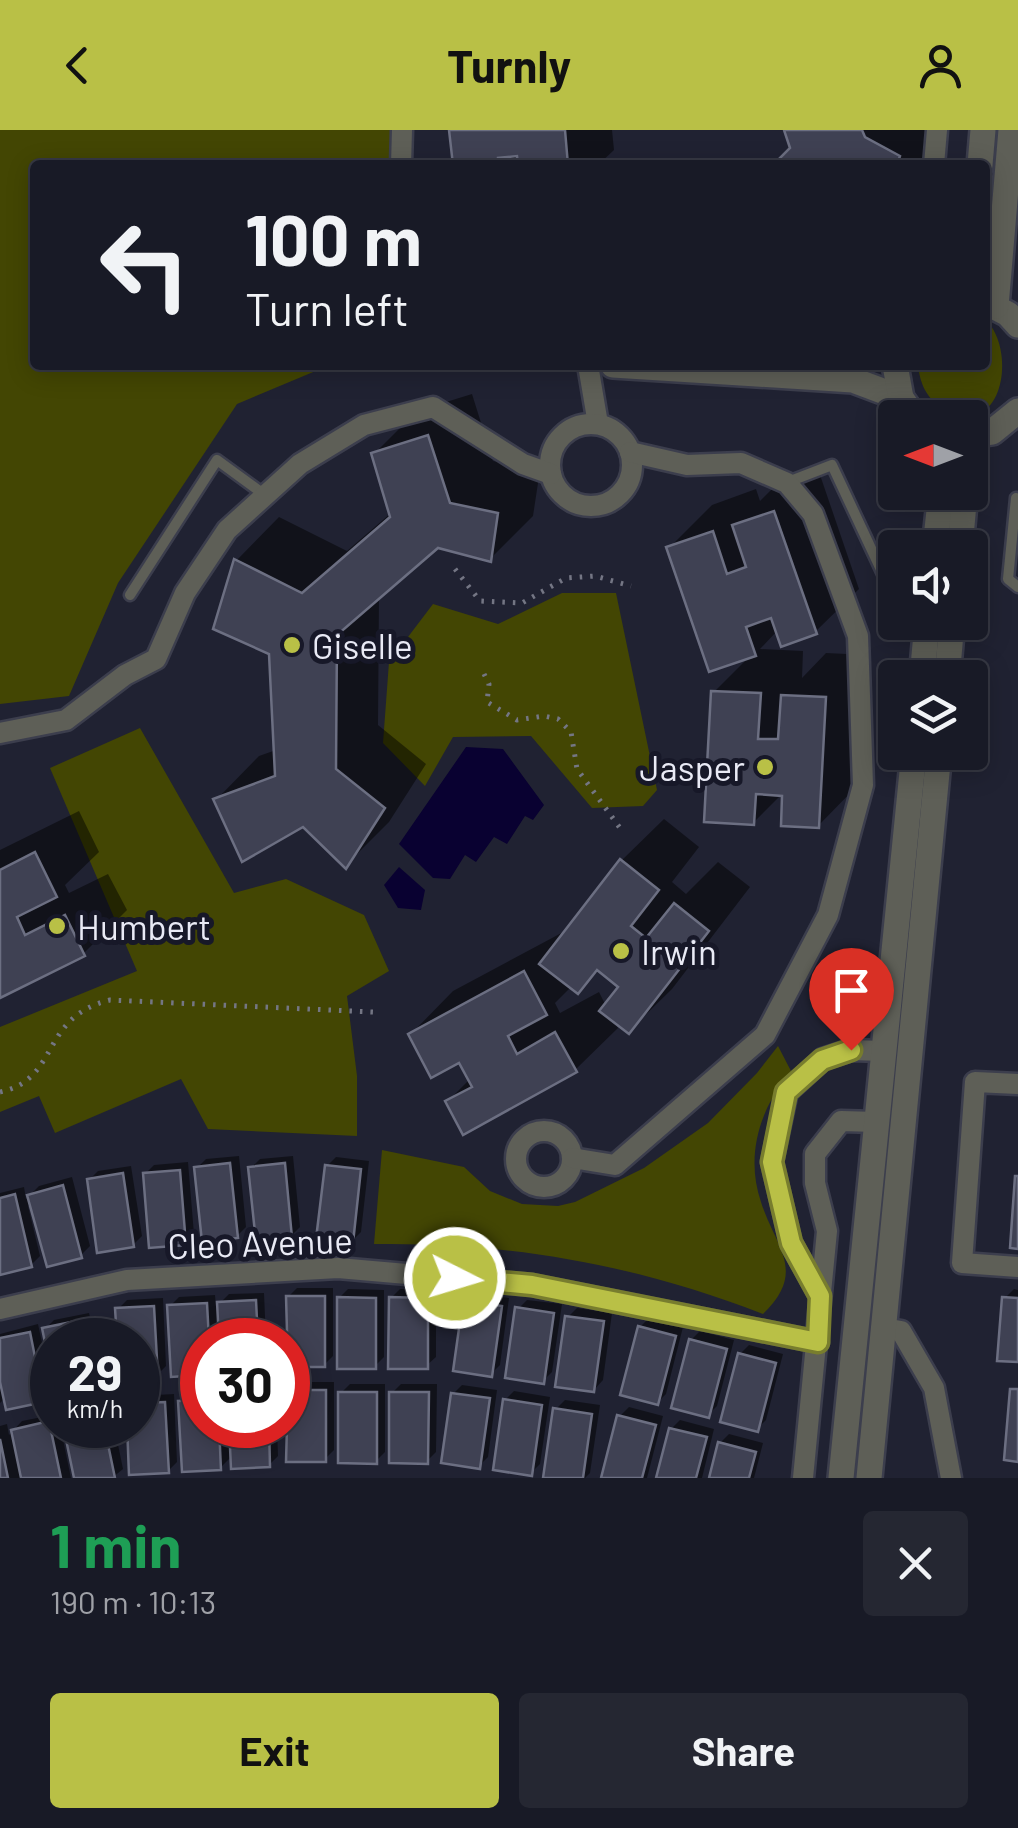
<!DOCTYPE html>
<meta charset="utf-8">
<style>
body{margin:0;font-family:Barlow,sans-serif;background:#252732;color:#f1f3f6;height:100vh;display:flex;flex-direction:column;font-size:38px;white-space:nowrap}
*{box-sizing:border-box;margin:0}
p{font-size:32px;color:#9fa1a7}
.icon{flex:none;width:55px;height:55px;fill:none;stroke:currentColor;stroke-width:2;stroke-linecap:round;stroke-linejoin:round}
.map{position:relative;height:1348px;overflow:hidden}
.details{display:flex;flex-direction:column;background:#181a26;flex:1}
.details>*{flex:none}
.banner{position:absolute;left:30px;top:30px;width:960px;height:210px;border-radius:10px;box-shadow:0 5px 25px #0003,0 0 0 2px #363843;background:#181a26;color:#f1f3f6;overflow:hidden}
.needle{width:65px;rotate:270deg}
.buttons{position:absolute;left:878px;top:270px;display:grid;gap:20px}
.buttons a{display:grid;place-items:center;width:110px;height:110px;border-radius:10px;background:#181a26;box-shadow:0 5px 25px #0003,0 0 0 2px #363843;font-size:50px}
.speed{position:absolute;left:30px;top:1188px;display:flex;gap:20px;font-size:50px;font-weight:700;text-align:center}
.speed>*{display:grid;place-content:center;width:130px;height:130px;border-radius:50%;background:#181a26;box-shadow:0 5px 25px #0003,0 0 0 2px #363843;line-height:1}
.speed small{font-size:25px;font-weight:400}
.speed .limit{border:15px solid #d22;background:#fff;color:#111}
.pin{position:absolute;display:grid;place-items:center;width:85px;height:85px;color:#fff;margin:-102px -42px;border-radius:50% 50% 50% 0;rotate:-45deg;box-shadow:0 0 10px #0007}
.pin .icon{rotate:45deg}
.me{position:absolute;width:110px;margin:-55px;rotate:95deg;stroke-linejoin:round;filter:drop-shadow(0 0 8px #0008)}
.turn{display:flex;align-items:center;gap:35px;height:210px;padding:0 50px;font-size:45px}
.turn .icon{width:130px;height:130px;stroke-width:2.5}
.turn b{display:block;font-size:70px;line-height:85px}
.round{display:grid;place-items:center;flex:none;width:105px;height:105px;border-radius:10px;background:#252732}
.summary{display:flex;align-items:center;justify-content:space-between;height:170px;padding:0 50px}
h1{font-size:60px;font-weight:700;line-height:75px;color:#1e9e55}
.action{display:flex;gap:20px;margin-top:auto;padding:20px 50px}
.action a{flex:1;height:115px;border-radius:10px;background:#b9c046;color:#111;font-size:40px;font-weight:700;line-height:115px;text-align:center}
.action a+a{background:#252732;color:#f1f3f6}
header{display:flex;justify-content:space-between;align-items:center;height:130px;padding:0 50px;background:#b9c046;color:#111;font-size:45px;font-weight:700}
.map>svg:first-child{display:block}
.green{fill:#434603}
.water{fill:#090131}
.shadow{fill:#0007;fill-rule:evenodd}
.building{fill:#3f4153;stroke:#6c6f82;stroke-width:2.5}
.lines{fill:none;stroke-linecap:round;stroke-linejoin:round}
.service-casing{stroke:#3c3e4d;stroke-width:15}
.minor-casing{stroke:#3c3e4d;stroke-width:25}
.tertiary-casing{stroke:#3c3e4d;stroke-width:30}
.path{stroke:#747684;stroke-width:5;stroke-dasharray:2.5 8;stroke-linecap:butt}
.service{stroke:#5e5f57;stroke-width:10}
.minor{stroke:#5e5f57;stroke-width:20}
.tertiary{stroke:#5e5f57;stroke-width:25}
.route-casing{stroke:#787d2e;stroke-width:25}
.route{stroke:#b9c046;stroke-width:18}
.poi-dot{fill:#b9c046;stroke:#171828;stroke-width:4}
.labels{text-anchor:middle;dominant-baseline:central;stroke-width:10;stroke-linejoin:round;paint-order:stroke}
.poi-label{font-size:35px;fill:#e9eaf5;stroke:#171828;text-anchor:start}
.street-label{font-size:35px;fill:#e9eaf5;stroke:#171828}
</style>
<header><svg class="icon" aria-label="back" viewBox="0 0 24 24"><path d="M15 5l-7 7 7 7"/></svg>Turnly<svg class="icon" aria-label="person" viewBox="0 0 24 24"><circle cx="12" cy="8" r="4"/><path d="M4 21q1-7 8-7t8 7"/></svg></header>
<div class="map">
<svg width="1018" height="1348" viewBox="0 0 1018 1348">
<rect width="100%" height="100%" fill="#202232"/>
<!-- green -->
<g class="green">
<polygon points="0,0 391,0 390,35 35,35 35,235 330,235 237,274 118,453 69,566 0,574"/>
<path d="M 985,189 C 1018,220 1003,312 945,279 C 927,270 920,254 918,235 L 985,235 Z"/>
<polygon points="562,463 616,463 657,660 643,676 592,678 531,606 453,607 425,656 383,613 389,532 433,474 498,494"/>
<polygon points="140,598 234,763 286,749 364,785 389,841 347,866 357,946 357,1006 208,999 181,949 55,1003 39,966 0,982 0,897 137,841 50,638"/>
<path d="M 778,916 L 791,941 C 760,978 745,1025 761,1072 C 775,1117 808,1141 763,1184 C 637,1135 510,1112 374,1114 L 382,1020 L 464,1037 L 490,1061 L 522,1074 L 558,1076 L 575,1072 L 644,1038 L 708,993 L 757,943 Z"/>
</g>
<!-- water -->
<g class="water">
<polygon points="466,617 503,619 544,675 533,690 525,686 507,714 494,707 476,732 465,725 450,749 433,748 399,714"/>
<polygon points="399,737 425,760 421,780 398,778 384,755"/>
</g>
<!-- shadow -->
<g class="shadow">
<polygon points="452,0 612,0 614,20 598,35 456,35"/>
<polygon points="787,0 936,0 924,35 777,35 793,19"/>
<polygon points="472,264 493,331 540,340 533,386 490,429 437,415 379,466 378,595 426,634 389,692 346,735 304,694 216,670 259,626 276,620 272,523 236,431 279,387 347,421 391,383 374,324 417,281"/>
<polygon points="818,339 859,459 815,502 778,500 760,519 803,521 802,548 826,523 868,525 861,652 818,696 785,661 753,693 714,562 751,525 669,418 712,375 756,359 760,371 778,353"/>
<polygon points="79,681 99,722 65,755 69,763 108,744 127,780 83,824 0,865 0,720"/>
<path d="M 664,689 L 699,717 L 672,752 L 686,764 L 718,732 L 750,757 L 672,859 L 629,901 L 613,888 L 618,898 L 575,940 L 448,971 L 470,949 L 460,929 L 411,904 L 453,861 L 567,800 L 621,731 ZM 600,839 L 622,856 L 606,876 L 599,862 L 560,883 L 555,873 L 572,856 L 578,861 Z"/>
<polygon points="239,1026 246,1097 237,1106 197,1038 206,1029"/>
<polygon points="293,1026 300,1097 291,1106 251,1038 260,1029"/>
<polygon points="336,1027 369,1031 361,1102 352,1111 327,1036"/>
<polygon points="188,1032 194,1104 185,1113 145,1044 154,1035"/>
<polygon points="131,1036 142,1106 133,1115 89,1050 98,1041"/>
<polygon points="72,1047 90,1116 81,1125 33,1075 28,1076 40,1126 31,1135 0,1143 0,1063 24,1057 26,1069 39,1056"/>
<polygon points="297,1158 333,1158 333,1226 324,1235 288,1234 288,1167"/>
<polygon points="348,1159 384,1160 384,1227 375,1236 339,1168"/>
<polygon points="400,1159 436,1160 436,1227 426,1236 391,1168"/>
<polygon points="1014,1159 1018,1160 1018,1230 1005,1168"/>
<polygon points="264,1163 266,1210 202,1210 202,1242 173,1244 170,1176 179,1167 215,1165 216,1177 229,1164"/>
<polygon points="474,1163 509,1168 500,1235 491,1244 465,1172"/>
<polygon points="163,1168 166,1236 157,1245 138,1246 138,1210 119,1210 118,1179 127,1170"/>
<polygon points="527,1170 562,1174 552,1242 543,1251 518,1179"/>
<polygon points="577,1178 612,1183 603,1250 594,1260 568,1187"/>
<polygon points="89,1183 95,1210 52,1210 52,1235 45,1199 54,1190"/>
<polygon points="649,1188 683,1197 666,1264 657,1273 640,1197"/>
<polygon points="38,1194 52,1260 43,1269 6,1267 0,1273 0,1204"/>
<polygon points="700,1201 734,1210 717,1276 708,1285 691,1210"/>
<polygon points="749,1215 783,1224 766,1290 757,1299 740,1224"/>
<polygon points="298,1252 334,1252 334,1320 325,1329 289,1261"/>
<polygon points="350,1254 385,1254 385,1322 376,1331 341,1263"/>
<polygon points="401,1254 437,1254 436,1322 427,1331 392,1263"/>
<polygon points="462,1255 497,1260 488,1327 479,1336 453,1264"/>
<polygon points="514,1261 550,1267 540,1334 531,1343 505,1270"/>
<polygon points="202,1262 202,1295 277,1295 278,1326 269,1335 233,1325 220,1338 181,1272 190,1263"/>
<polygon points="174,1264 177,1332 168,1341 129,1295 138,1295 138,1266"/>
<polygon points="565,1270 600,1275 590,1343 585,1348 556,1348 556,1279"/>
<polygon points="629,1277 663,1286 647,1348 604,1348 620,1286"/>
<polygon points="52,1285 52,1295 60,1295 71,1348 0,1348 0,1296 7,1294 9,1305 22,1291"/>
<polygon points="680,1290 714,1299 702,1348 659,1348 671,1299"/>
<polygon points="66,1295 114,1295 123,1339 112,1348 77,1348"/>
<polygon points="729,1304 763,1313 754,1348 711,1348 720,1313"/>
</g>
<!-- building -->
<g class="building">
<polygon points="449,0 565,0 568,35 518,35 517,26 498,28 498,35 453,35"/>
<polygon points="784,0 862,0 865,7 900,26 897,35 773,35 790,18"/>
<polygon points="428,305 450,373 498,383 491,432 438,418 337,505 336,639 385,678 346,739 303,697 242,732 213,669 275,646 269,524 213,499 234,429 302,463 390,387 371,323"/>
<polygon points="774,381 817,504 781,517 771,488 746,497 756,526 709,542 666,417 713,401 727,444 746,437 732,395"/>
<polygon points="711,561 761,563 758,609 778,609 781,565 826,567 819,698 781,696 782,666 756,664 754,695 704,692"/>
<polygon points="35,722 57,767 17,787 25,805 65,785 85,826 0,868 0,740"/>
<polygon points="620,729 659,760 631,796 646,808 674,773 709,801 629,904 599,881 618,857 597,840 578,864 539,834"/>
<polygon points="524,841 547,885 508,906 517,924 555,902 577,942 463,1005 445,971 472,957 459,933 431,948 408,904"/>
<polygon points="230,1033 238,1108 202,1112 194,1037"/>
<polygon points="285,1033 292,1108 256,1112 248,1037"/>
<polygon points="325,1035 361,1039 353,1113 316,1109"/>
<polygon points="180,1040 186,1115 149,1118 143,1043"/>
<polygon points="123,1043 134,1117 97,1123 87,1049"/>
<polygon points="1015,1046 1018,1046 1018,1119 1010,1118"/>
<polygon points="63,1055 82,1128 47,1137 27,1065"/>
<polygon points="15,1064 32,1137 0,1145 0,1068"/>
<polygon points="286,1166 325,1166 325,1237 288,1237"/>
<polygon points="337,1167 376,1168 376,1239 337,1239"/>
<polygon points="389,1167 428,1168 428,1239 388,1239"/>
<polygon points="1002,1167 1018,1168 1018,1232 997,1231"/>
<polygon points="256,1170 258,1210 219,1210 217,1172"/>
<polygon points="463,1170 502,1176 492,1247 453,1241"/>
<polygon points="207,1173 209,1210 202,1210 202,1245 171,1247 167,1175"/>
<polygon points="154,1176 158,1247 138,1248 138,1210 117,1210 115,1178"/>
<polygon points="515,1177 554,1183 544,1254 505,1248"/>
<polygon points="565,1186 604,1191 594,1262 555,1257"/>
<polygon points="81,1190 85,1210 52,1210 52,1247 42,1198"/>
<polygon points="638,1196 676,1206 658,1275 620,1265"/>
<polygon points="30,1202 44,1272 6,1280 0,1252 0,1208"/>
<polygon points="689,1209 727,1219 709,1288 671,1278"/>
<polygon points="738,1223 776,1233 758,1302 720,1292"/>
<polygon points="1010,1259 1018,1259 1018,1332 1004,1330"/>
<polygon points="288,1260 326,1260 326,1332 286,1332"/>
<polygon points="338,1262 377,1262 377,1334 338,1333"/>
<polygon points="389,1262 429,1262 428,1334 389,1333"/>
<polygon points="451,1263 490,1268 480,1339 441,1333"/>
<polygon points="503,1269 542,1275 532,1346 493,1340"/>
<polygon points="202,1270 202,1295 219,1295 221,1340 182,1342 178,1271"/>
<polygon points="165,1272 169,1343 129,1345 127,1295 138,1295 138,1273"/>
<polygon points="553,1278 592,1284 583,1348 543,1348"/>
<polygon points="617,1285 656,1295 642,1348 601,1348"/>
<polygon points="49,1291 61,1348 21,1348 11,1300"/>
<polygon points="63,1295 104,1295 115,1348 74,1348"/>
<polygon points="229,1295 269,1295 270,1337 231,1339"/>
<polygon points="669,1298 707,1307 696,1348 656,1348"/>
<polygon points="0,1309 8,1348 0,1348"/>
<polygon points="718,1312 756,1322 749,1348 709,1348"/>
</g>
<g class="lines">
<!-- service casing -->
<g class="service-casing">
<g id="service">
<polyline points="788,352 832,335 883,444 893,488"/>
<polyline points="1016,368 1008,449 1018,457"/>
<polyline points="130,465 217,330 265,365"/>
</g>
</g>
<!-- minor casing -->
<g class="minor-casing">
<g id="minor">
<polyline points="401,35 402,0"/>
<polyline points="934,35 937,0"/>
<polyline points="588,235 598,294"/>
<circle cx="591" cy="335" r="41"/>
<polyline points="0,603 66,590 125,545 156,529 185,463 227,400 300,334 364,295 433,277 523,334 551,344"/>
<polyline points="1018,954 975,952 962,1133 1018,1137"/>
<circle cx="544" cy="1029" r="28"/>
<polyline points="572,1028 615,1035 765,905 828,785 863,655 858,506 813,384 787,353 741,333 687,335 630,322"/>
<polyline points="820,1166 791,1113 772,1032 787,962 823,929 851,920 883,921"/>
<polyline points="0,1179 127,1150 338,1138 532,1155 818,1212"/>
<polyline points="884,1198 901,1201 934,1258 951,1348"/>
<polyline points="803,1348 827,1101 815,1053 815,1024 841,991 877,992"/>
</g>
</g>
<!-- tertiary casing -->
<g class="tertiary-casing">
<g id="tertiary">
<polyline points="980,35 983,0"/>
<polyline points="985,172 1008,184 1018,195"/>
<polyline points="996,176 1011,0"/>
<polyline points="613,235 853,250 901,268"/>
<polyline points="895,235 901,268 915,288"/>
<polyline points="970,305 992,302 1018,281"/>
<polyline points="935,418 941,362"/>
<polyline points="960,418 965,362"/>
<polyline points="922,548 927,492"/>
<polyline points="947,548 952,492"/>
<polyline points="841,1348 914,622"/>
<polyline points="869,1348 939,622"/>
</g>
</g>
<!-- path -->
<g class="path">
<polyline points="455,439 480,471 522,473 566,448 595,446 631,456"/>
<polyline points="484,544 489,554 487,572 517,590 544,586 558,589 571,602 577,639 620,698"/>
<path d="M 0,962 C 61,949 39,887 110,870 L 373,882"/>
</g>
<!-- service -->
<use href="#service" class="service"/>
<!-- minor -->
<use href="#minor" class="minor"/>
<!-- tertiary -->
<use href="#tertiary" class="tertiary"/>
</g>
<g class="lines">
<!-- route casing -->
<g class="route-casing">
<polyline id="route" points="455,1148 532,1155 818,1212 820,1166 791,1113 772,1032 786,962 822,930 851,920"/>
</g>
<!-- route -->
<use href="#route" class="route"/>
</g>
<!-- markers -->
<g class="poi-dot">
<circle cx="292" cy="515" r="10"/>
<circle cx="765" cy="637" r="10"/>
<circle cx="57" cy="796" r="10"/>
<circle cx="621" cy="821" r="10"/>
</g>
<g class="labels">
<!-- poi labels -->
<g class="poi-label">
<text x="312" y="515">Giselle</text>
<text x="745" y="637" text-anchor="end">Jasper</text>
<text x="77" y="796">Humbert</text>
<text x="641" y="821">Irwin</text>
</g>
<!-- street labels -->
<g class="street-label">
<text transform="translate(260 1112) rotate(-2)">Cleo Avenue</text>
</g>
</g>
</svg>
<div class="buttons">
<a><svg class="needle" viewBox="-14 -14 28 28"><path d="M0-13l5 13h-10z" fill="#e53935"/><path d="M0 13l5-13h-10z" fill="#9fa1a7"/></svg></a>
<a><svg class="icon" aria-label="sound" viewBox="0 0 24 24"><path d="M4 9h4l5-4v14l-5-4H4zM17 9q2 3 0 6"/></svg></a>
<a><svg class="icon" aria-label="layers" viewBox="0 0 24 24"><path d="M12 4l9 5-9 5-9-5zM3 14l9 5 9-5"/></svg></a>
</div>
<div class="speed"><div>29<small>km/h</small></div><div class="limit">30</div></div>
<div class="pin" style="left:851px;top:920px;background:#d93025"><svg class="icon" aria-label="arrive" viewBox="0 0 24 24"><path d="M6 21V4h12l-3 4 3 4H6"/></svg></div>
<svg class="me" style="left:455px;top:1148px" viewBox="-20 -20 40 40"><circle r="17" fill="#b9c046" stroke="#fff" stroke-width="3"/><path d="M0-11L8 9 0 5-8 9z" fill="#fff"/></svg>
<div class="banner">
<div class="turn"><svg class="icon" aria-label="left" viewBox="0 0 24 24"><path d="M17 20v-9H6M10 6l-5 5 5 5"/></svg><div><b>100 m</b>Turn left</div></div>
</div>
</div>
<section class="details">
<div class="summary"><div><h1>1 min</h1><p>190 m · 10:13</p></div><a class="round"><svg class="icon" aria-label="close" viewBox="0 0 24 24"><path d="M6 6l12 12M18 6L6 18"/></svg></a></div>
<div class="action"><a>Exit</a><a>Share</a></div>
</section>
